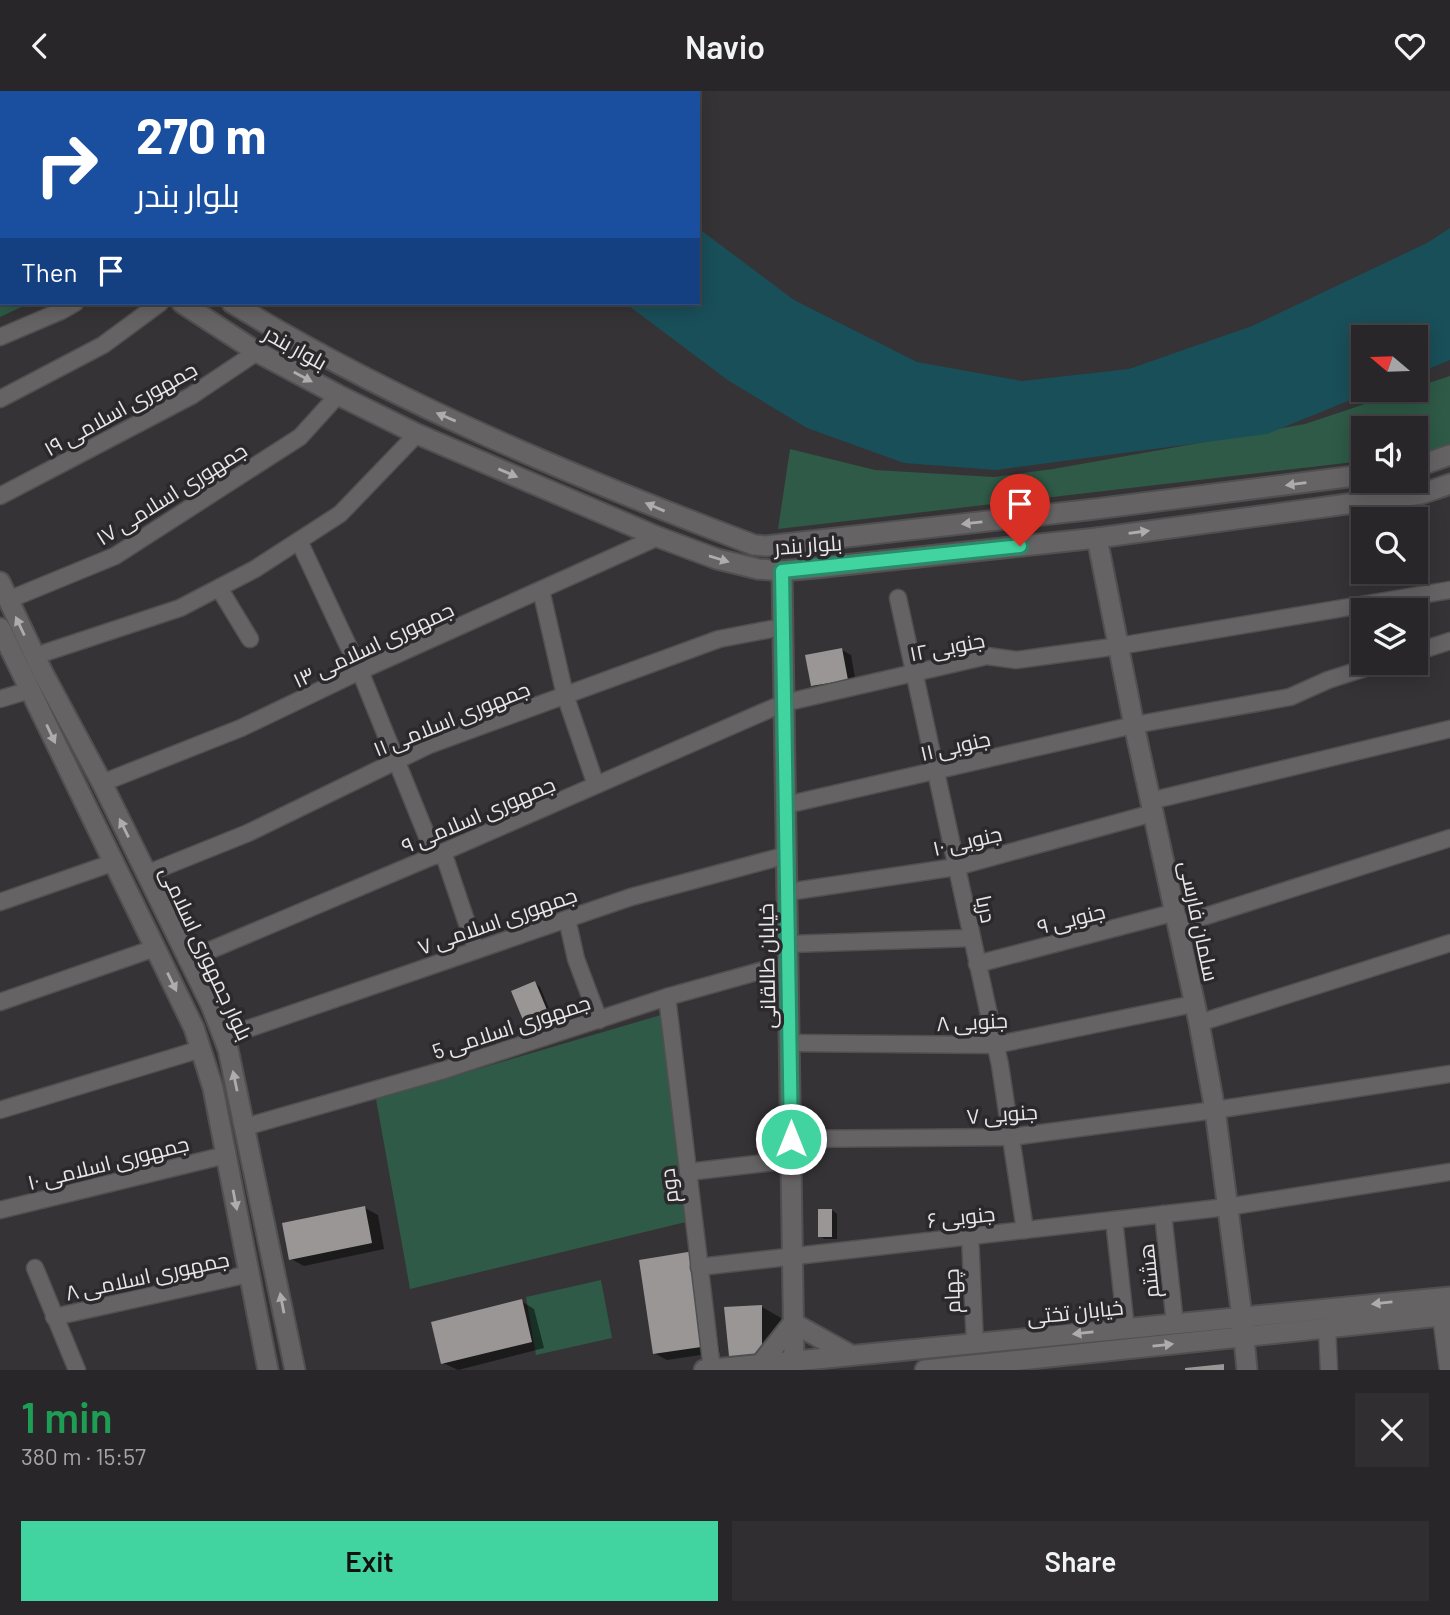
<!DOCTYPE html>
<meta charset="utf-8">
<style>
body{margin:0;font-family:Barlow,Cairo,sans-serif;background:#302e30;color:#f1f3f6;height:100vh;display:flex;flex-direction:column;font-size:26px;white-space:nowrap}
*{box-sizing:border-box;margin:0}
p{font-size:23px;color:#a5a5a8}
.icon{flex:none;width:38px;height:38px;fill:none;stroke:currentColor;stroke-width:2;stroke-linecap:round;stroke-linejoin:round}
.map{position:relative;height:1279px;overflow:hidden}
.details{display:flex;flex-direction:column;background:#282628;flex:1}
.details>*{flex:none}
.hud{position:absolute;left:0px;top:0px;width:700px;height:214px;box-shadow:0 4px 18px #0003,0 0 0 2px #444345;background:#1a4fa0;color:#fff;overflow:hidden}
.needle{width:46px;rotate:289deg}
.controls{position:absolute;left:1351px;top:234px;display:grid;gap:14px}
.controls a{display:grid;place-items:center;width:77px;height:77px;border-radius:0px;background:#282628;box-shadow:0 4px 18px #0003,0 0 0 2px #444345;font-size:35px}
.pin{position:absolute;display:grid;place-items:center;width:60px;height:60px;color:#fff;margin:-72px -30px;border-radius:50% 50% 50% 0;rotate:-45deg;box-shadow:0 0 7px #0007}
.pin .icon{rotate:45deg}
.me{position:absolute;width:77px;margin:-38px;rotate:0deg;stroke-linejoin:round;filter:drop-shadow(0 0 5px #0008)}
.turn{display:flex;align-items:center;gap:24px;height:147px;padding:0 21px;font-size:32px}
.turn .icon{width:91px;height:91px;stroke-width:2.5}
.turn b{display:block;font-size:49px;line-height:60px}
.then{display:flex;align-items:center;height:66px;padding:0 21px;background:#0003;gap:14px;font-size:26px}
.round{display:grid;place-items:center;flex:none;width:74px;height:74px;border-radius:0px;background:#302e30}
.overview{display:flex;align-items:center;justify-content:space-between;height:119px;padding:0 21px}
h1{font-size:42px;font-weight:600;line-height:52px;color:#1e9e55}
.cta{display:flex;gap:14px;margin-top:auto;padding:14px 21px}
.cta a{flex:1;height:80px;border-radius:0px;background:#41d4a1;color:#111;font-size:28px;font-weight:600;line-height:80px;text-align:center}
.cta a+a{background:#302e30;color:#f1f3f6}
header{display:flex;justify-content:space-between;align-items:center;height:91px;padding:0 21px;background:#282628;font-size:32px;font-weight:600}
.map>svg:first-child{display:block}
.green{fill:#2e5a47}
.water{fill:#194f59}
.shadow{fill:#0007}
.building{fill:#999695}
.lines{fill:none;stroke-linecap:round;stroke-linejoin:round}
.minor-casing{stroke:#515051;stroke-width:19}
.tertiary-casing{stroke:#515051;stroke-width:23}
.secondary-casing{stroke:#515051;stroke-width:23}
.minor{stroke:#666365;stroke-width:16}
.tertiary{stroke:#666365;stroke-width:19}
.secondary{stroke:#666365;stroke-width:19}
.oneway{fill:#aeacad}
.route-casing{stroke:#2a8a69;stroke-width:18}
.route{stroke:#41d4a1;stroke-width:12}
.labels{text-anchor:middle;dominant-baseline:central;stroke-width:7;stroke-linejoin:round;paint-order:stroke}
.street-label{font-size:21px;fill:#e8e7e8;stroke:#2b292b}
</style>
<header><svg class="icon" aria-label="back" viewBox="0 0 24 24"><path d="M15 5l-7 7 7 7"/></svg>Navio<svg class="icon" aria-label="heart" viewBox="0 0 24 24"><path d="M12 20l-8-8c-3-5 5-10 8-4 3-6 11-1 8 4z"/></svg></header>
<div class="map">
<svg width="1450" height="1279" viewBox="0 0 1450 1279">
<rect width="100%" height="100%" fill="#353335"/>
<!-- green -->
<g class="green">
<polygon points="0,141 2,212 30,212 0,226"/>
<polygon points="1450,285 1450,355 1430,363 1416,364 1416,338 1363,338 1363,370 778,438 790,358 875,379 994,386 1053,378 1305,333 1407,299 1416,299 1416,296"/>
<polygon points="661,924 694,1129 410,1198 376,1008"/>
<polygon points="601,1189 612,1247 536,1264 526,1206"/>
</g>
<!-- water -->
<polygon class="water" points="698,137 794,209 917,271 1022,290 1129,278 1252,235 1427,152 1450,137 1450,269 1416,283 1416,247 1363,247 1363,299 1375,299 1267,343 996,379 904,372 807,337 729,290 625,212 698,212"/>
<!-- shadow -->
<g class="shadow">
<polygon points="842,559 851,564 856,593 822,599 812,594"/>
<polygon points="535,892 540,896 551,922 530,931 524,927"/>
<polygon points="365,1117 378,1124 384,1158 304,1175 291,1168"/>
<polygon points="832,1119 837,1123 837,1148 825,1148 819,1145"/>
<polygon points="706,1169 720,1261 667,1269 654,1262"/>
<polygon points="521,1210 534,1218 544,1257 458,1279 443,1272"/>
<polygon points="762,1216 781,1227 781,1266 741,1279"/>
</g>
<!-- building -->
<g class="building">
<polygon points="842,557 848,589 811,595 805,564"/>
<polygon points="535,890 547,919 523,929 511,900"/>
<polygon points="365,1115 372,1152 289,1169 282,1132"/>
<rect x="818" y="1118" width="14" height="28"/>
<polygon points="694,1160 708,1255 653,1263 639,1169"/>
<polygon points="522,1208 532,1251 441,1273 431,1231"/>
<polygon points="762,1214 762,1254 755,1267 730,1275 724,1216"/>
<polygon points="1224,1273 1224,1279 1185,1279 1185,1277"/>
</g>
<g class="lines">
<!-- minor casing -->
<g class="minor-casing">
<g id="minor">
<polyline points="0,246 61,220 75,212"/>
<polyline points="0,308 103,254 160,212"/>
<polyline points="0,405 191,305 257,261"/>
<polyline points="299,450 360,580 435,765"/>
<polyline points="219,497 250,548"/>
<polyline points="541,499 565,604 596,694"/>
<polyline points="898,507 1000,974 1025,1139"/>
<polyline points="8,509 115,465 300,346 338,304"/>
<polyline points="1416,561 1450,550"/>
<polyline points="35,565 180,517 255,478 340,423 417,343"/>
<polyline points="0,608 30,599"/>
<polyline points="102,692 241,637 360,580 658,446"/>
<polyline points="1150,710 1450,638"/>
<polyline points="786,714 1134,634 1290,606 1328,589 1381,572"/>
<polyline points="443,761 476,859"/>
<polyline points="146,783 248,742 429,654 719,548 782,536"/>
<polyline points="788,801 956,776 1153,722"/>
<polyline points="0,811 112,772"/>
<polyline points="567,828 576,868 599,929"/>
<polyline points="1178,834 1450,747"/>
<polyline points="789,853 972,847"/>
<polyline points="187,869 443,761 784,612 987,565 1016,569 1119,555 1450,499"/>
<polyline points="977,873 1176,821"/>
<polyline points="667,906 712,1278"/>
<polyline points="0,911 155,857"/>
<polyline points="1199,932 1450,852"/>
<polyline points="224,946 631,806 787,764"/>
<polyline points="791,952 995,954 1193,913"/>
<polyline points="0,1019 201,958"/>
<polyline points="245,1036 444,979 667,906 789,872"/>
<polyline points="791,1048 1011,1046 1215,1019 1450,983"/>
<polyline points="688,1081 791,1069"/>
<polyline points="0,1119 226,1064"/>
<polyline points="1163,1123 1175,1233"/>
<polyline points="1114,1129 1126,1238"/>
<polyline points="970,1145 975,1253"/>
<polyline points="699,1176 1227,1116 1450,1081"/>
<polyline points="35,1177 77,1279"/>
<polyline points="1441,1225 1448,1279"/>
<polyline points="54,1226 249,1183"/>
<polyline points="1327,1237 1329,1279"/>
</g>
</g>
<!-- tertiary casing -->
<g class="tertiary-casing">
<g id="tertiary">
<polyline points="1097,447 1134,634 1199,932 1215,1019 1242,1226 1247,1279"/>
<polyline points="782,480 794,1269"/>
</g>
</g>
<!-- secondary casing -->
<g class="secondary-casing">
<g id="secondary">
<polyline points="0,42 2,43"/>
<polyline points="0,80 2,81"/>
<polyline points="182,212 257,261 338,304 417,343 658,446 717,468 758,478 782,480 816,477 1097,447 1421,403 1450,393"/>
<path d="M 232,212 C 395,312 575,386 754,454 L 766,455 L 1095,418 L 1363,384"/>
<polyline points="1416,376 1450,364"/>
<polyline points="0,491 43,582 102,692 211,914 228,958 295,1279"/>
<polyline points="0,537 194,937 213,997 268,1279"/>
<polyline points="760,1274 793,1232 849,1263"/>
<polyline points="704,1279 1450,1206"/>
<polyline points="925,1279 1450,1224"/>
</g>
</g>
<!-- minor -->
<use href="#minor" class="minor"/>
<!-- tertiary -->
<use href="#tertiary" class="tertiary"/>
<!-- secondary -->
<use href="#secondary" class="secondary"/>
</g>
<!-- one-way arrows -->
<defs><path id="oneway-solid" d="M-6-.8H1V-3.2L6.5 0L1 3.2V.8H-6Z" transform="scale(1.75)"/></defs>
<g class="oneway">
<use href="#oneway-solid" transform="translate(303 286) rotate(28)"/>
<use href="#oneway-solid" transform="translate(446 326) rotate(-157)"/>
<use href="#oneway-solid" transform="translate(508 382) rotate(23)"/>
<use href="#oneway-solid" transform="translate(1296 393) rotate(173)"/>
<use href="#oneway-solid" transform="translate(655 416) rotate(-157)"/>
<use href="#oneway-solid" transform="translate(972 432) rotate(174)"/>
<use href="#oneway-solid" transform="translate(1139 441) rotate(-8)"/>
<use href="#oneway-solid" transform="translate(719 468) rotate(17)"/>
<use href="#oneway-solid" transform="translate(20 535) rotate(-115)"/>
<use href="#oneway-solid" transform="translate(51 643) rotate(65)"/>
<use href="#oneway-solid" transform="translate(124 737) rotate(-116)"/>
<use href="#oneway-solid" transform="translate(172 891) rotate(64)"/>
<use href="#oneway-solid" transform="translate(235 990) rotate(-102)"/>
<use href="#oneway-solid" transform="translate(235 1109) rotate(79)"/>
<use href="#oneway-solid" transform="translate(282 1212) rotate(-101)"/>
<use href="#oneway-solid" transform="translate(1382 1212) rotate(174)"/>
<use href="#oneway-solid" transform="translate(1083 1242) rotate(174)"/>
<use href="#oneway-solid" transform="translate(1163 1254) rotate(-6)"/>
</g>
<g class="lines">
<!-- route casing -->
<g class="route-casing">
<polyline id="route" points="791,1048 782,480 1020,455"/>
</g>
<!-- route -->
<use href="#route" class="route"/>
</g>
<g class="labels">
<!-- street labels -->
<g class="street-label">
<text transform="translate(296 256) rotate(29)">بلوار بندر</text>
<text transform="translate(120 317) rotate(-29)">جمهوری اسلامی ۱۹</text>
<text transform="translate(171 402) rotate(-32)">جمهوری اسلامی ۱۷</text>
<text transform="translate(808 453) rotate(-4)">بلوار بندر</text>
<text transform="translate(373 553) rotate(-25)">جمهوری اسلامی ۱۳</text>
<text transform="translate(947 555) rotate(-11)">۱۲ جنوبی</text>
<text transform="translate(451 627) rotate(-22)">جمهوری اسلامی ۱۱</text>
<text transform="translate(955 654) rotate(-13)">۱۱ جنوبی</text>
<text transform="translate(478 723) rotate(-23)">جمهوری اسلامی ۹</text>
<text transform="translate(967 749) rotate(-13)">۱۰ جنوبی</text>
<text transform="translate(987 818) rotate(78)">دریا</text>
<text transform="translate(1071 827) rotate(-14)">۹ جنوبی</text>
<text transform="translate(497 829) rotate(-19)">جمهوری اسلامی ۷</text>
<text transform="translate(1200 830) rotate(78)">سلمان فارسی</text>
<text transform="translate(207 862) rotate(65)">بلوار جمهوری اسلامی</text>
<text transform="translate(766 875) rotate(-91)">خیابان طالقانی</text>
<text transform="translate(972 930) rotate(-3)">۸ جنوبی</text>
<text transform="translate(511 935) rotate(-18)">جمهوری اسلامی 5</text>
<text transform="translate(1002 1022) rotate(-4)">۷ جنوبی</text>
<text transform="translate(108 1071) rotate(-14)">جمهوری اسلامی ۱۰</text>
<text transform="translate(668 1095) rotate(-97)">دوم</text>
<text transform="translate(961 1125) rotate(-6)">۶ جنوبی</text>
<text transform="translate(1148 1180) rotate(-96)">هشتم</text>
<text transform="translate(147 1184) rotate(-12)">جمهوری اسلامی ۸</text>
<text transform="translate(951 1200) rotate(-92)">چهام</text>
<text transform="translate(1075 1220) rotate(-6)">خیابان تختی</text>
</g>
</g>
</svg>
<div class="controls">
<a><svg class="needle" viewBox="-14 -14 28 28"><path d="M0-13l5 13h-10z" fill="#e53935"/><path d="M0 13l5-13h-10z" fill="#a5a5a8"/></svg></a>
<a><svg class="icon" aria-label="sound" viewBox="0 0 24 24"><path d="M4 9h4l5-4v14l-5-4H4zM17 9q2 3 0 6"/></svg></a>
<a><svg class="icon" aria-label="search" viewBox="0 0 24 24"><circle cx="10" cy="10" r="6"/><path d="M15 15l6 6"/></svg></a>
<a><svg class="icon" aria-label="layers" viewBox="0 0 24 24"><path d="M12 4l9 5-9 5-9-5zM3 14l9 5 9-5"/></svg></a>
</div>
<div class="pin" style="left:1020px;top:455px;background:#d93025"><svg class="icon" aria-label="arrive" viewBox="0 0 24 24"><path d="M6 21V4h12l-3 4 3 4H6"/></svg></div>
<svg class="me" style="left:791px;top:1048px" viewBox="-20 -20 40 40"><circle r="17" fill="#41d4a1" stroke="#fff" stroke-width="3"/><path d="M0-11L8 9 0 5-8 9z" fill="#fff"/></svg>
<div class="hud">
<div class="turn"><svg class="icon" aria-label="right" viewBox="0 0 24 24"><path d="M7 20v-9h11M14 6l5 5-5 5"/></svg><div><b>270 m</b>بلوار بندر</div></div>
<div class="then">Then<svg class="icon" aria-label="arrive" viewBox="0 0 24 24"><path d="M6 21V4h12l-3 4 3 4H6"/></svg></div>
</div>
</div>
<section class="details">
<div class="overview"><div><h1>1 min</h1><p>380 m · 15:57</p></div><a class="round"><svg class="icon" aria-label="close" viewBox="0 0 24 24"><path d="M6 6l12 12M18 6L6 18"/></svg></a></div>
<div class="cta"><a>Exit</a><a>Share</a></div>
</section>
